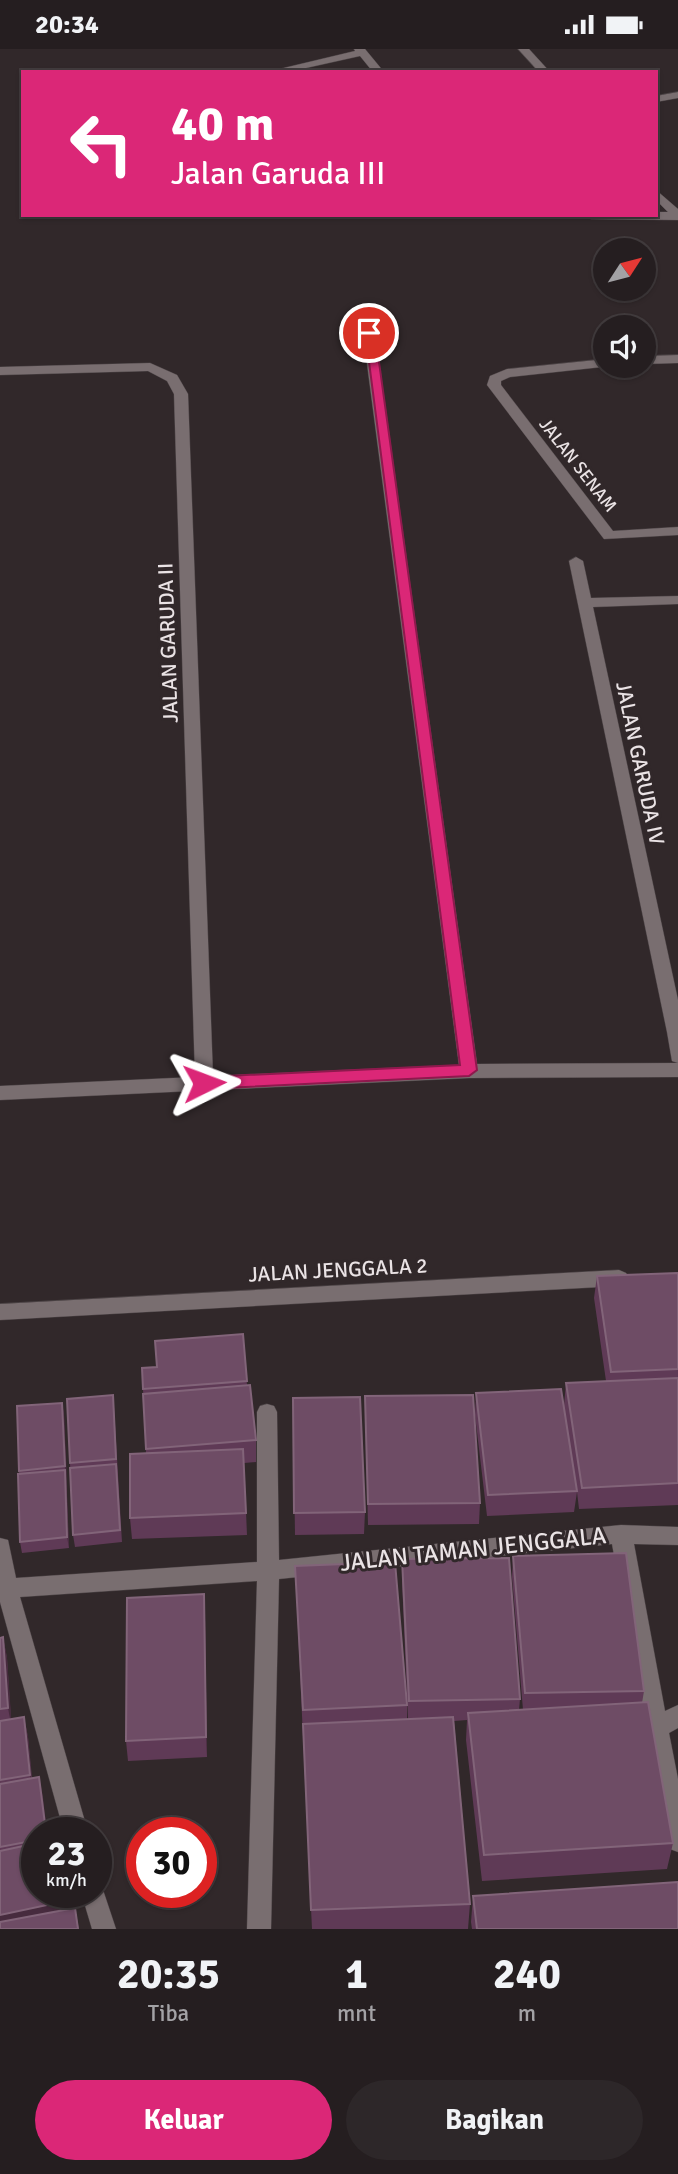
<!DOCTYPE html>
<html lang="id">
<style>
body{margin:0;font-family:Signika,sans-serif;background:#2d2729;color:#f1f3f6;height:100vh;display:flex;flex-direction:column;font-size:26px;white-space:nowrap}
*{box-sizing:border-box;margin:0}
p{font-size:23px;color:#a3a2a5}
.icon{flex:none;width:38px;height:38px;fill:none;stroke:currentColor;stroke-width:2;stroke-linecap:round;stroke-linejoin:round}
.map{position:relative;height:1880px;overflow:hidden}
.side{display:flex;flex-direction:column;background:#251e20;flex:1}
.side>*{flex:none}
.guide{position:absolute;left:21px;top:21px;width:637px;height:147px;border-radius:0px;box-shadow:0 2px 5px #0004,0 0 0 2px #423c3e;background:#db2777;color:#fff;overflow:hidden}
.needle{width:46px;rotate:54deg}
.fabs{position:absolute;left:593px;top:189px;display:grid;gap:14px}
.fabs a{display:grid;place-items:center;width:63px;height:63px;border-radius:50%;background:#251e20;box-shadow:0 2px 5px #0004,0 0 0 2px #423c3e;font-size:35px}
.speed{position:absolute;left:21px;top:1768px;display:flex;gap:14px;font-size:35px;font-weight:700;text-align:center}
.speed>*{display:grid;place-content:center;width:91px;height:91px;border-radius:50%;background:#251e20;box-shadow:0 2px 5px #0004,0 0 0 2px #423c3e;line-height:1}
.speed small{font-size:18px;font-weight:400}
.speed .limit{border:10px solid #d22;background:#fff;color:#111}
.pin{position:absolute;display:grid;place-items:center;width:60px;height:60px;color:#fff;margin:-30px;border:4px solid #fff;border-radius:50%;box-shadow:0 2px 7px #0007}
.me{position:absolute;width:77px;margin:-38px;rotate:87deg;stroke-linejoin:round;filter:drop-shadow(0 0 5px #0008)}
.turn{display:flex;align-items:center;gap:24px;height:147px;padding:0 35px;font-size:32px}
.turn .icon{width:91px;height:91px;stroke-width:2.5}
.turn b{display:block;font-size:49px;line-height:60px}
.eta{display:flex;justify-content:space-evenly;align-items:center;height:119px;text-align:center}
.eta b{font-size:42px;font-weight:800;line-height:49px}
.primary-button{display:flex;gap:14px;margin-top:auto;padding:14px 35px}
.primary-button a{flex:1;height:80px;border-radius:42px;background:#db2777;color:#fff;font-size:28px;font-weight:800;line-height:80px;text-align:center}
.primary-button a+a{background:#2d2729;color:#f1f3f6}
.status{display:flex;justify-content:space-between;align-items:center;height:49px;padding:0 35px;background:#251e20;direction:ltr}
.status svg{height:19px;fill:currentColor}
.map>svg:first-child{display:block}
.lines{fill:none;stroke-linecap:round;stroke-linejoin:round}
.street-casing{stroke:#4b4345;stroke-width:1}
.street{fill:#796e70;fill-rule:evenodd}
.wall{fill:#5f3a56}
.shaded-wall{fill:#472b3e}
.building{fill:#6e4c65;stroke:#826479;stroke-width:2}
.route{fill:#db2777;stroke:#8e194d;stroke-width:2}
.labels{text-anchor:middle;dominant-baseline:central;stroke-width:6;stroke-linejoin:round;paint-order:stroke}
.far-street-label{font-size:18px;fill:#eae3e5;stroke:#31282a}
.street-label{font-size:21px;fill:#eae3e5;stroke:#31282a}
.near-street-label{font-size:24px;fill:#eae3e5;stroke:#31282a}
</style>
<div class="status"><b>20:34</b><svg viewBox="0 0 49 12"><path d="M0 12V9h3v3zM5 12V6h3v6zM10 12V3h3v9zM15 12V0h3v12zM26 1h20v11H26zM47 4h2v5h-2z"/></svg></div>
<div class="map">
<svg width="678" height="1880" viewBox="0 0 678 1880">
<rect width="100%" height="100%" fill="#31282a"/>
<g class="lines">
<!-- street casing -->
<g class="street-casing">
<g id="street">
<polygon points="354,0 365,0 384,23 373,23 360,7 288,23 267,23 355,2"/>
<polygon points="518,0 529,0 550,23 539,23"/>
<polygon points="678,43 678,49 656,53 656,47"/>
<polygon points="656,141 678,160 678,171 591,170 585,166 656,166 656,163 668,163 656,151"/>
<polygon points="369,280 375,284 477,1015 678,1014 678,1028 469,1029 0,1051 0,1037 195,1028 174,345 167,332 148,322 0,326 0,318 150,314 177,326 188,345 213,1027 459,1016 363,284"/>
<polygon points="678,306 678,314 644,315 644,307"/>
<polygon points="606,310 606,317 611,317 510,328 501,332 501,336 613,482 678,478 678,486 604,490 487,336 490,327 507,320"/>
<polygon points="576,508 583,512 591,549 678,547 678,555 593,558 678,951 678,1014 672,1012 667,983 569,512"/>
<polygon points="619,1221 626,1224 629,1229 626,1234 619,1237 0,1271 0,1255"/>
<polygon points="267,1355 274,1357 277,1363 279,1511 621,1476 678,1478 678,1496 634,1495 665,1662 678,1656 678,1679 669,1684 678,1730 678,1803 670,1800 666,1792 612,1495 279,1530 271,1880 247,1880 257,1532 20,1548 88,1783 64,1783 0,1553 0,1489 8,1491 16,1529 257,1513 257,1363 260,1357"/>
<polygon points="96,1833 101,1835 116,1880 92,1880 81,1843 96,1843"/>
</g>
</g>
<!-- street -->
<use href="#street" class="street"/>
</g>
<!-- wall -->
<g class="wall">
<polygon points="678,1224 678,1456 579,1460 577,1443 574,1463 487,1467 475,1366 476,1344 564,1356 566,1334 606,1332 594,1249 597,1227"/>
<polygon points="243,1285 247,1336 256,1391 256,1413 244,1414 247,1486 132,1490 130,1469 146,1404 142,1319 157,1318"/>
<polygon points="365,1347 480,1454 479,1475 368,1476"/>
<polygon points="293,1349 365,1463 364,1485 295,1486"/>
<polygon points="62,1354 64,1366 69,1499 22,1504 20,1493 19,1422"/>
<polygon points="114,1358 122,1493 75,1498 73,1486 70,1414"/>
<polygon points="513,1507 644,1642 642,1654 673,1794 667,1820 482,1832 466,1691 467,1671 454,1672 470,1855 468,1880 312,1880 295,1517 407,1656 407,1670 408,1670 402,1531 402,1510 520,1650 519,1661 523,1661 512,1528"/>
<polygon points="205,1566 207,1708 128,1712 126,1692"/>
<polygon points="3,1588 7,1609 11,1670 24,1668 28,1688 32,1729 43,1748 37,1783 37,1843 68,1860 75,1859 79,1880 0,1880 0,1589"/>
<polygon points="473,1847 678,1880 472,1880 471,1873"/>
</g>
<!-- shaded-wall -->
<g class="shaded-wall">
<polygon points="62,1354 64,1366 67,1429 65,1417"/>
<polygon points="65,1421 66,1433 69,1499 67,1488"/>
<polygon points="204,1545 205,1566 207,1708 206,1688"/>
<polygon points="3,1588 7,1609 12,1680 8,1659"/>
<polygon points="24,1668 28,1688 33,1746 30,1726"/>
<polygon points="39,1728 43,1748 47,1783 46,1783"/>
<polygon points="65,1843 70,1871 0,1880 0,1866"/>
</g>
<!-- building -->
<g class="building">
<polygon points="678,1224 678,1320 611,1323 597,1227"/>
<polygon points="243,1285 247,1332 143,1340 142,1319 157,1318 155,1292"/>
<polygon points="678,1329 678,1434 582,1439 566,1334"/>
<polygon points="250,1336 256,1391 146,1400 143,1345"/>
<polygon points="561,1340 577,1442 488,1446 476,1344"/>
<polygon points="113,1346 116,1410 70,1414 67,1350"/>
<polygon points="473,1346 480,1454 368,1455 365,1347"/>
<polygon points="360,1348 365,1463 294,1464 293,1349"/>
<polygon points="62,1354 65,1417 19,1422 17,1357"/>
<polygon points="243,1400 246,1464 130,1469 130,1405"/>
<polygon points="116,1415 120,1481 73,1486 70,1419"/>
<polygon points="65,1421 67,1488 20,1493 18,1425"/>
<polygon points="626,1504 644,1642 525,1644 513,1507"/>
<polygon points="509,1509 520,1650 409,1652 402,1510"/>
<polygon points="395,1513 407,1656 303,1661 295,1517"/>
<polygon points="204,1545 206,1688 126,1692 127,1549"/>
<polygon points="3,1588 8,1659 0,1660 0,1589"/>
<polygon points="648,1653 673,1794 484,1806 468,1664"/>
<polygon points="24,1668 30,1726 0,1731 0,1672"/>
<polygon points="453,1668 470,1855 311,1861 303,1675"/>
<polygon points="39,1728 46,1783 37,1783 37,1791 0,1798 0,1735"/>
<polygon points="37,1794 37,1843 65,1843 66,1852 0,1866 0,1802"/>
<polygon points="678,1833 678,1880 477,1880 473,1847"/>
<polygon points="75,1859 78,1880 0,1880 0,1873"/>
</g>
<!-- route -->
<polygon class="route" points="365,282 375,284 477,1021 469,1027 204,1040 195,1034 204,1028 460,1016"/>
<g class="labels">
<!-- far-street labels -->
<g class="far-street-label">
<text transform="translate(578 416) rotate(52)">JALAN SENAM</text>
</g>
<!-- street labels -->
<g class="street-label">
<text transform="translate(168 594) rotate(-92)">JALAN GARUDA II</text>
<text transform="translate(640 714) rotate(78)">JALAN GARUDA IV</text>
<text transform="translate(338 1221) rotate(-3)">JALAN JENGGALA 2</text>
</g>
<!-- near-street labels -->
<g class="near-street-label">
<text transform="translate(473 1500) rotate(-6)">JALAN TAMAN JENGGALA</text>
</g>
</g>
</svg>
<div class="fabs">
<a><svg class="needle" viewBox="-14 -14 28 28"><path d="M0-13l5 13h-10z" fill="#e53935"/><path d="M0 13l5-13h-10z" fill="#a3a2a5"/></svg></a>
<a><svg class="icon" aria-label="sound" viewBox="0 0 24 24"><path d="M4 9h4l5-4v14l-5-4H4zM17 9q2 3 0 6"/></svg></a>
</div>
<div class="speed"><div>23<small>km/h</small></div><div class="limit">30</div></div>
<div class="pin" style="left:369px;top:284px;background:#d93025"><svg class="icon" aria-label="arrive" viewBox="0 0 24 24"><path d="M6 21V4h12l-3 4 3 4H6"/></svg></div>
<svg class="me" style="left:204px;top:1034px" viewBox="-20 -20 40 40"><path d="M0-17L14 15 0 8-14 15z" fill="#db2777" stroke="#fff" stroke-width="4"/></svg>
<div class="guide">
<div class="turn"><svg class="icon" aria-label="left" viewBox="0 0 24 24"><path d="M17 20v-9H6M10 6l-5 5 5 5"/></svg><div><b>40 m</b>Jalan Garuda III</div></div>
</div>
</div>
<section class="side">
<div class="eta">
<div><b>20:35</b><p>Tiba</p></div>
<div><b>1</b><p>mnt</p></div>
<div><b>240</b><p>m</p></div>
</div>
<div class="primary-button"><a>Keluar</a><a>Bagikan</a></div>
</section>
